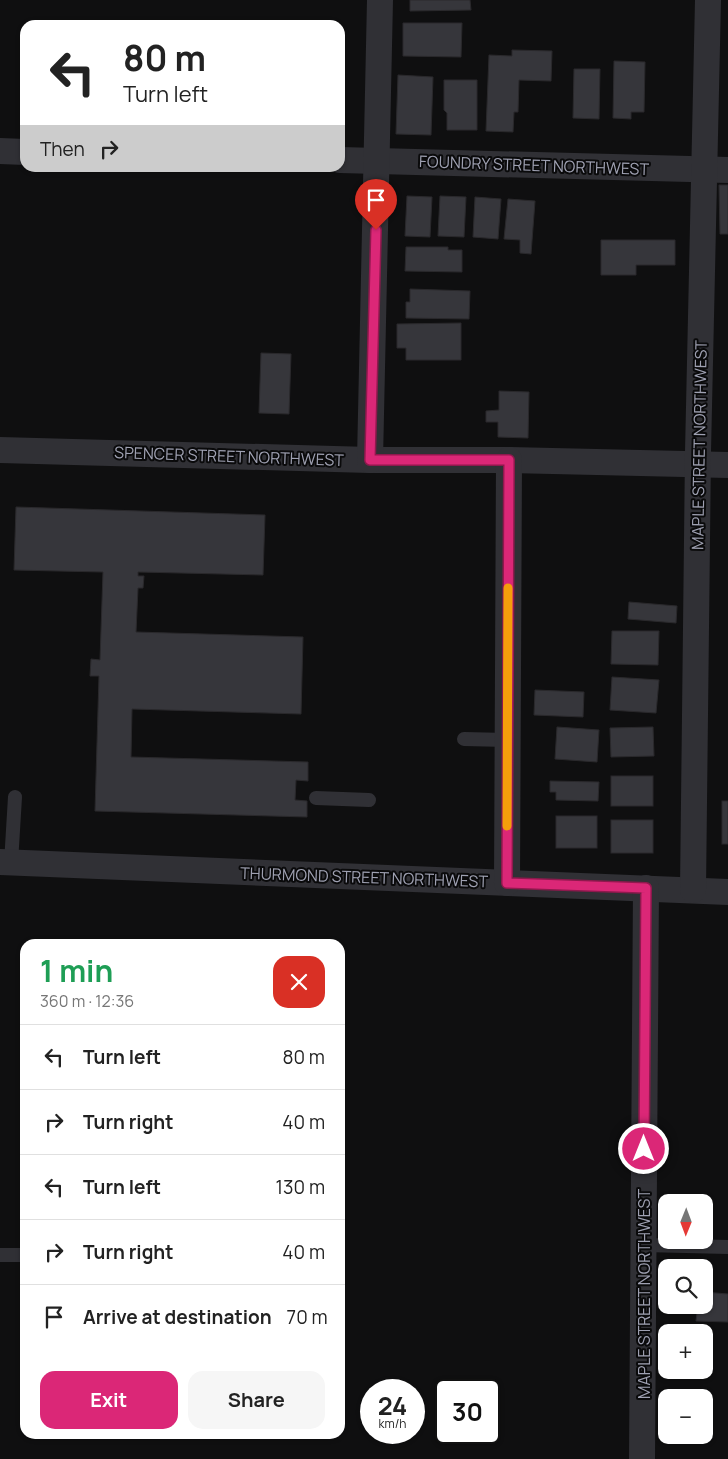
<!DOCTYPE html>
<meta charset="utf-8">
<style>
body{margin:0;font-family:Manrope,sans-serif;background:#f6f6f6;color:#222;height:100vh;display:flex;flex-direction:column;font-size:19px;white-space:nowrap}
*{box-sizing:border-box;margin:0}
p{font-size:16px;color:#767676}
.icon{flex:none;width:28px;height:28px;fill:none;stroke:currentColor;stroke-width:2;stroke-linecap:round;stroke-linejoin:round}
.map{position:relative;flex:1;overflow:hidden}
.details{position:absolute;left:20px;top:939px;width:325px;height:500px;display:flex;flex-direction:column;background:#fff;border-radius:15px;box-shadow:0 1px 4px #0004}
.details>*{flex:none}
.banner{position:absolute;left:20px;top:20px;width:325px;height:152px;border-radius:15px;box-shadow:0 1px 4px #0004;background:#fff;color:#222;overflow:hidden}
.needle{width:32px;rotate:181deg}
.controls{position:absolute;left:658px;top:1194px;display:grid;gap:10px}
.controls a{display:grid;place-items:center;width:55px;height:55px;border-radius:10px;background:#fff;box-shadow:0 1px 4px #0004;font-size:25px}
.speed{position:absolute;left:360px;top:1379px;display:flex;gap:10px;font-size:25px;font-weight:700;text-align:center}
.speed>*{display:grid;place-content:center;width:65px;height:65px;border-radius:50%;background:#fff;box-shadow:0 1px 4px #0004;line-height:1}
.speed small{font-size:12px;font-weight:400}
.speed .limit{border:2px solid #111;border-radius:8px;background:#fff;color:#111}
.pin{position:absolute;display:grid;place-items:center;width:42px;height:42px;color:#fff;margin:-51px -21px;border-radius:50% 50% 50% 0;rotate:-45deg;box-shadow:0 0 5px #0007}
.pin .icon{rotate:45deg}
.me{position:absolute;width:55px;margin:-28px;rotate:0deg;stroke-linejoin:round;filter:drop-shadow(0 0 4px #0008)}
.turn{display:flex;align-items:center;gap:18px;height:105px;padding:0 20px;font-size:22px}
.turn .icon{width:65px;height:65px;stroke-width:2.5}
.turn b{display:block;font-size:35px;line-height:42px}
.then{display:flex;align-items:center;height:48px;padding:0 20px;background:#0003;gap:10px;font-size:19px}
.round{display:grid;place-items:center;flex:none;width:52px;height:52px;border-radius:15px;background:#f6f6f6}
.overview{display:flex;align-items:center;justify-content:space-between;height:85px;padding:0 20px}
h1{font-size:30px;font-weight:700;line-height:38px;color:#1e9e55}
.button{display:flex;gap:10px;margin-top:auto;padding:10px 20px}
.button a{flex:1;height:58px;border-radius:15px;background:#db2777;color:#fff;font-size:20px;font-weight:700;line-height:58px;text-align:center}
.button a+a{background:#f6f6f6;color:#222}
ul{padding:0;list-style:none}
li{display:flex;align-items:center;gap:15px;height:65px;padding:0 20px;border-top:1px solid #e0e0e0}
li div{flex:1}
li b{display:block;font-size:19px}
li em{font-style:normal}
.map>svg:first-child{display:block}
.building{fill:#36363b;stroke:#2a292c}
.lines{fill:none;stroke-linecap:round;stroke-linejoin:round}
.service{stroke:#303035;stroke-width:14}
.minor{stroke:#303035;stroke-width:26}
.route-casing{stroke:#8e194d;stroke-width:12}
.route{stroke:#db2777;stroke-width:9}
.slow{stroke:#f59e0b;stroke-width:9}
.labels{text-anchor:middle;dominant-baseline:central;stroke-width:4;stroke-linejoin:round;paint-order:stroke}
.street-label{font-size:16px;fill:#9fa1b2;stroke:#0a0a0b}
</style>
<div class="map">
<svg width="728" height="1459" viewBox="0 0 728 1459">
<rect width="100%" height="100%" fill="#0f0f10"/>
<!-- building -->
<g class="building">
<polygon points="410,0 470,0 471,10 410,11"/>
<polygon points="403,23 462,23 461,57 403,56"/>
<polygon points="512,50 552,51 551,81 519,80 518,112 514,112 513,132 486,131 489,55 512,56"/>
<polygon points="614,61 645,62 644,112 631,112 631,119 613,118"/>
<polygon points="574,69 600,69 599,119 573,118"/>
<polygon points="398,75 433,77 431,135 396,134"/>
<polygon points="444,80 477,80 477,130 447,130 447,113 444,110"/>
<polygon points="719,185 728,185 728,234 720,234"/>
<polygon points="407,196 432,197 430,237 405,236"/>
<polygon points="440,196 466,197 464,237 438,236"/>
<polygon points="475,197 501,199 498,239 473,237"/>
<polygon points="508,199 535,201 531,254 520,253 520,240 504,239"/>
<polygon points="601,240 675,240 675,265 636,265 636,275 601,275"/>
<polygon points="406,247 448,247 448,250 462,250 462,272 405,271"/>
<polygon points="410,289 470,291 469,319 406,318 406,302 410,302"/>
<polygon points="461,323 461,360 406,360 406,348 397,348 397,324"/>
<polygon points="261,353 291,354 289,414 259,413"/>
<polygon points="499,391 529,392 528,438 498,437 498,422 486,422 486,411 499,410"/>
<polygon points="16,507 265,515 263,575 138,572 138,576 144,576 143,588 138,588 136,632 303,637 301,714 132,709 131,757 308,762 308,781 296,780 295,800 307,801 307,817 95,811 99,676 90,676 91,659 100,660 103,572 14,570"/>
<polygon points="629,602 677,606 676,623 628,619"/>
<polygon points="612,631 659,631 658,665 611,664"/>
<polygon points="612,677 659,680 656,713 610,710"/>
<polygon points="535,690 584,692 583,717 534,715"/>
<polygon points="557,727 599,730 597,762 555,759"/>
<polygon points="653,727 654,756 611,757 610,728"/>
<rect x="611" y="776" width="42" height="30"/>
<polygon points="550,781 599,782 598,801 556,800 556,792 550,792"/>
<rect x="722" y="801" width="6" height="43"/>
<rect x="556" y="816" width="41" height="32"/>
<rect x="611" y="820" width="42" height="33"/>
<polygon points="704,1292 728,1294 728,1322 696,1321 698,1305 704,1305"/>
</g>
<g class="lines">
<!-- service -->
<g class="service">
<polyline points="464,739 507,740"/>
<polyline points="316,798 369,800"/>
<polyline points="11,863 15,797"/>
<polyline points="644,1245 728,1247"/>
<polyline points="0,1255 25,1255"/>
</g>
<!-- minor -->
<g class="minor">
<polyline points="0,151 25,152"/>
<polyline points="340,160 728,170"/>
<polyline points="0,450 370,460 509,460 728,465"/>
<polyline points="370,460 380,0"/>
<polyline points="0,862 728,892"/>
<polyline points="507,883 509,460"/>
<polyline points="693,890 698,452 708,0"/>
<polyline points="642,1459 646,888"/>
</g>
</g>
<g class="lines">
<!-- route casing -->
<g class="route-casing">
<polyline id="route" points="376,230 370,460 509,460 507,883 646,888 644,1149"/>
</g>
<!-- route -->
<use href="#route" class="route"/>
<!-- slow -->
<polyline class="slow" points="507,826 508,588"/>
</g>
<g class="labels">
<!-- street labels -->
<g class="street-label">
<text transform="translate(534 165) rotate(2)">FOUNDRY STREET NORTHWEST</text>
<text transform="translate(699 445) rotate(-89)">MAPLE STREET NORTHWEST</text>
<text transform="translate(229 456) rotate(2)">SPENCER STREET NORTHWEST</text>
<text transform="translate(364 877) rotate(2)">THURMOND STREET NORTHWEST</text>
<text transform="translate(644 1294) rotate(-90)">MAPLE STREET NORTHWEST</text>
</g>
</g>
</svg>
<div class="controls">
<a><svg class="needle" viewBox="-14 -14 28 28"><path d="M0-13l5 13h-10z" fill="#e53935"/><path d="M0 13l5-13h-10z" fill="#767676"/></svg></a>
<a><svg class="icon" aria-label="search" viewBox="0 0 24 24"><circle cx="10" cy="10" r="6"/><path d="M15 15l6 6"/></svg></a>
<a>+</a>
<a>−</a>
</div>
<div class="speed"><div>24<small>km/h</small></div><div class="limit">30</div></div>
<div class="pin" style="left:376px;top:230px;background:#d93025"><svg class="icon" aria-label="arrive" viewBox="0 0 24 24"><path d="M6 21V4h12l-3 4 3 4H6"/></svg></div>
<svg class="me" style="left:644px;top:1149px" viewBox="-20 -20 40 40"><circle r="17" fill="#db2777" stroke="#fff" stroke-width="3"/><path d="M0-11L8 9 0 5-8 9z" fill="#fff"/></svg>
<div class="banner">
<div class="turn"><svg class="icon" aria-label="left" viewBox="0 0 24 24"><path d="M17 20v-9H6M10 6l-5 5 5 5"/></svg><div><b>80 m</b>Turn left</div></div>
<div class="then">Then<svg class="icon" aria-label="right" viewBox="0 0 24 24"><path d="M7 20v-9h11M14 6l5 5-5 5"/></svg></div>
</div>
<section class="details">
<div class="overview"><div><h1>1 min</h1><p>360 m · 12:36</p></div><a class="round" style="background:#d93025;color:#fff"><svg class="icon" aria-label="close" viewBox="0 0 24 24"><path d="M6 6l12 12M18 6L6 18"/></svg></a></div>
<ul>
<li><svg class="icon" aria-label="left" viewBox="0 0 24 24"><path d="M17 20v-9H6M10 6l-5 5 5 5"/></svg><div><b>Turn left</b></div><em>80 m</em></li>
<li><svg class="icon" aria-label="right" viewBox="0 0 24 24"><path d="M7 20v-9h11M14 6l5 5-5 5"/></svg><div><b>Turn right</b></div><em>40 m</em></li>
<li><svg class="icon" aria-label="left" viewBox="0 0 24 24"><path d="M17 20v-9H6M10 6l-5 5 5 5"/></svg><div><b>Turn left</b></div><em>130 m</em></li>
<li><svg class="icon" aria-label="right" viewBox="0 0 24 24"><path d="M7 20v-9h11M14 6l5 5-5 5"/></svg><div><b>Turn right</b></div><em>40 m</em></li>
<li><svg class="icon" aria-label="arrive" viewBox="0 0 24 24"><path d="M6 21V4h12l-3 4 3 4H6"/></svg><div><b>Arrive at destination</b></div><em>70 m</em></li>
</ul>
<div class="button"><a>Exit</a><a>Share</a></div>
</section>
</div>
